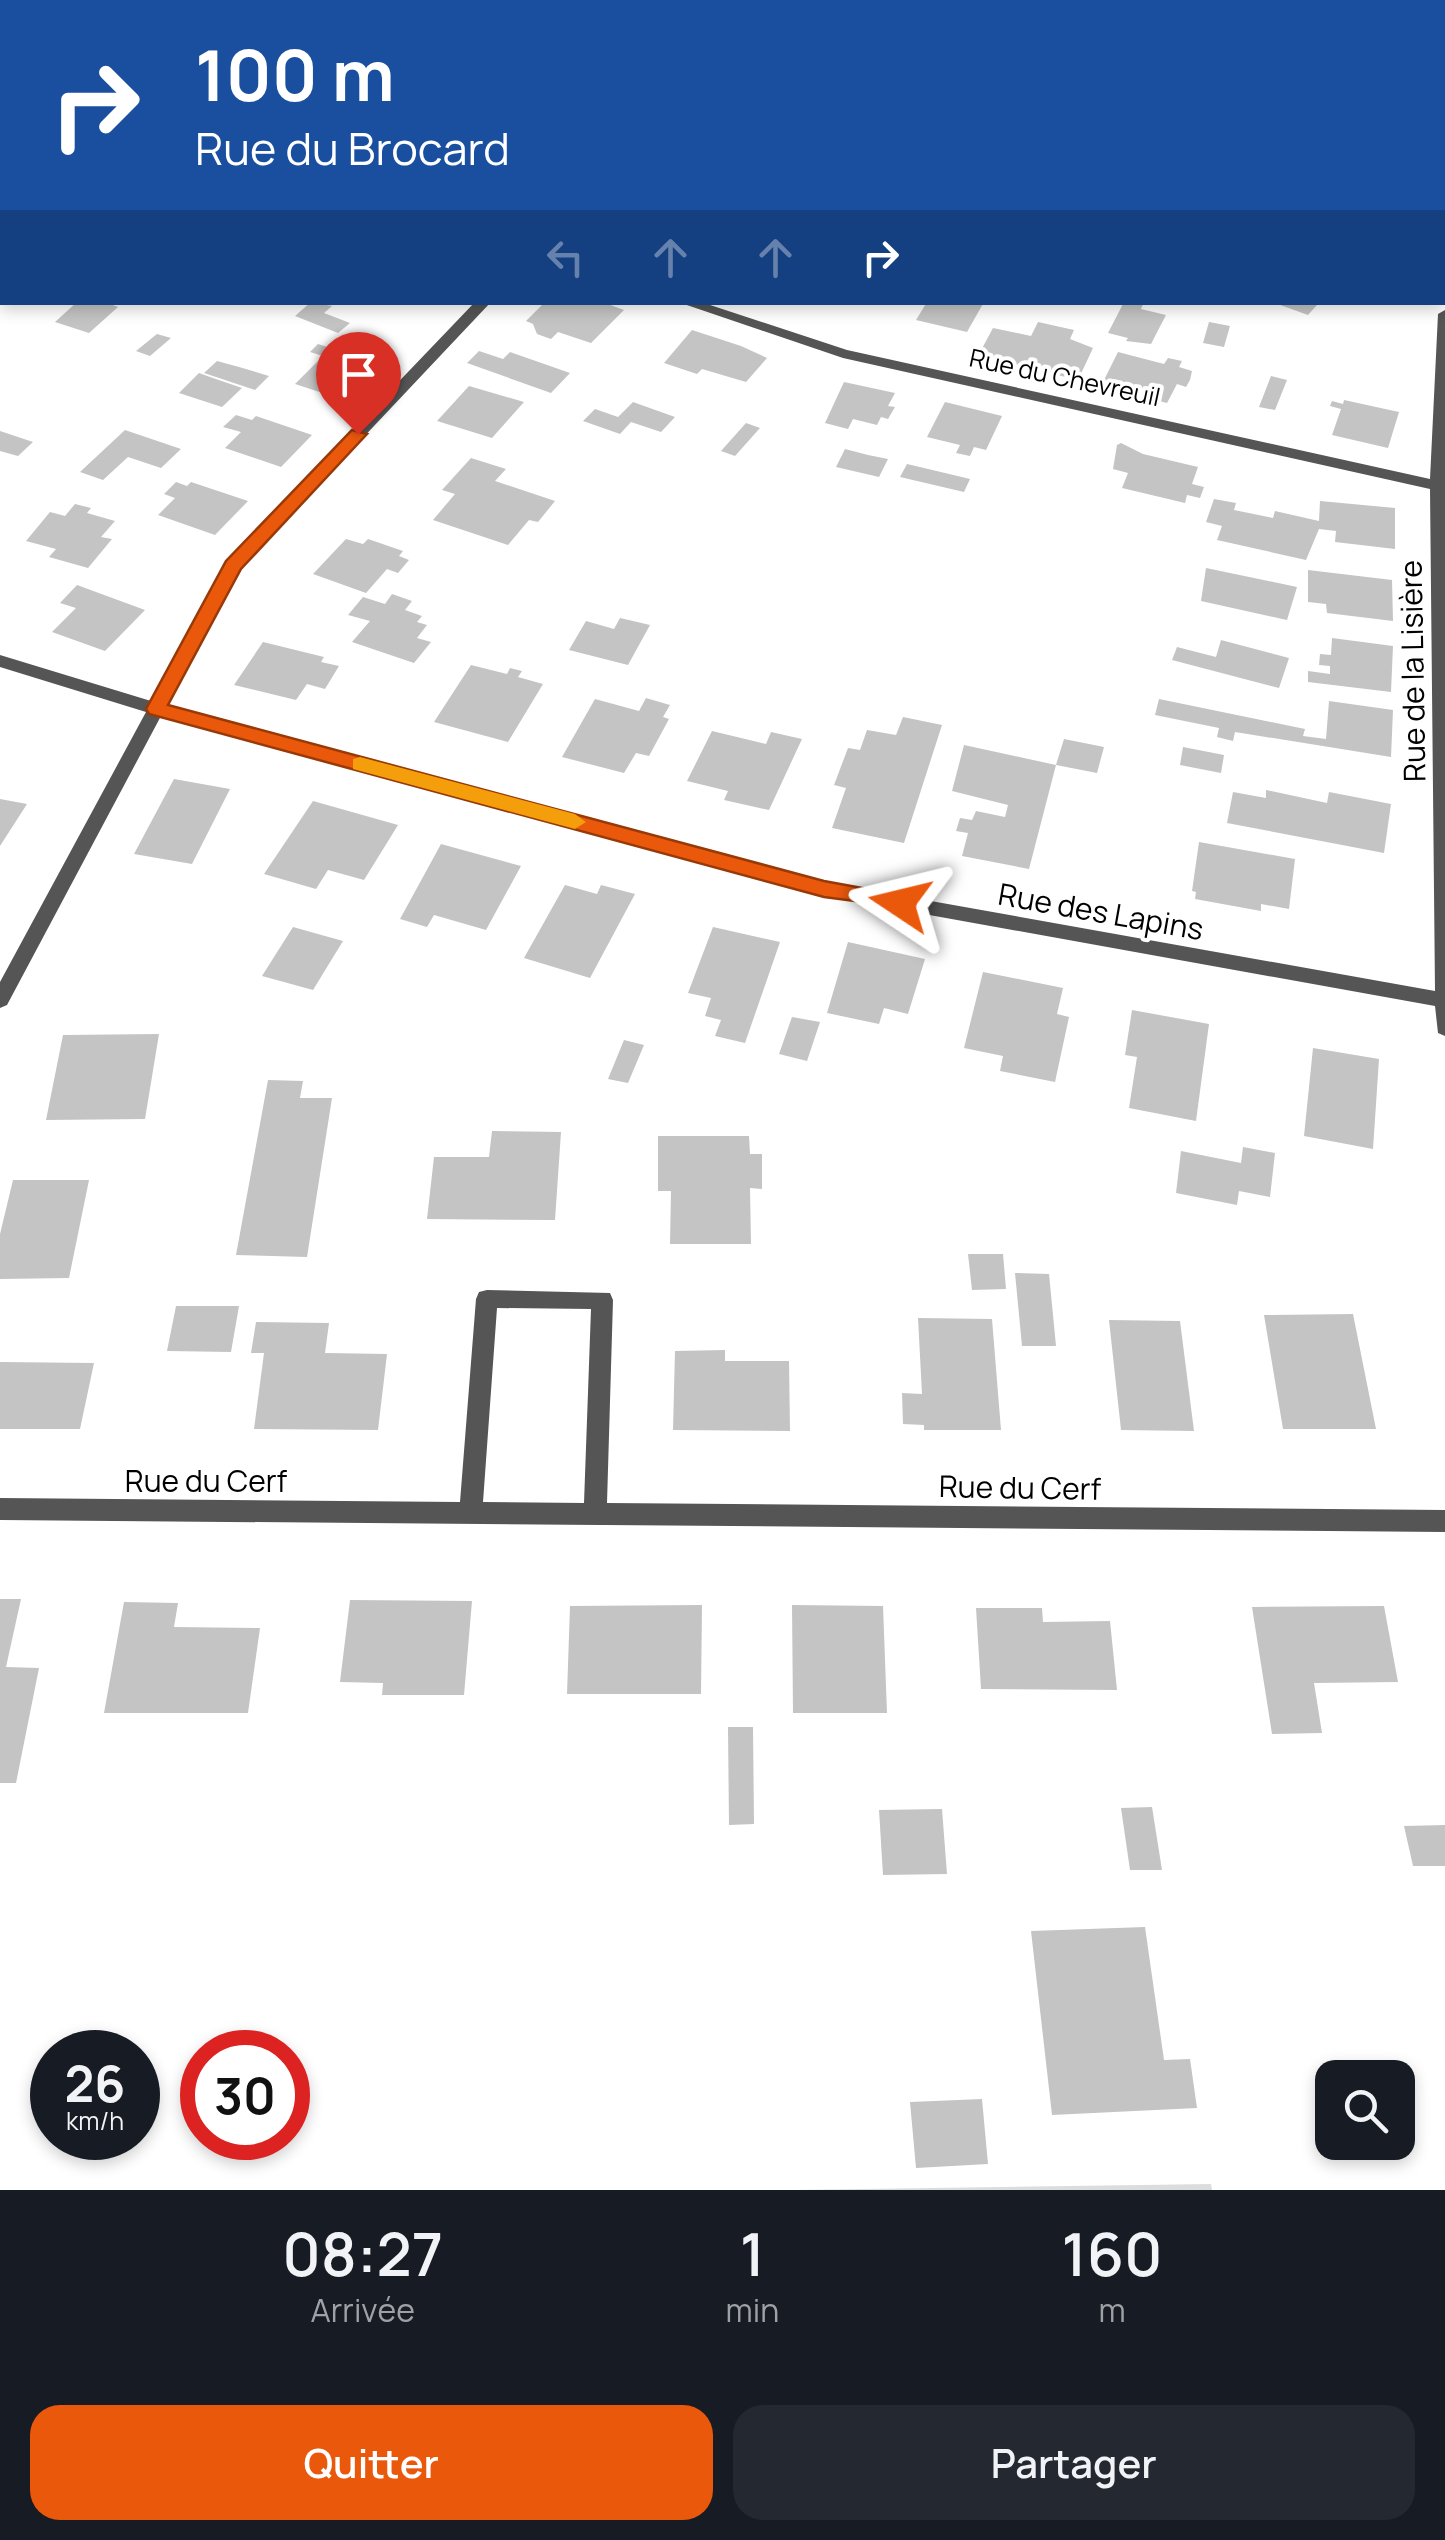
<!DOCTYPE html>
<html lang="fr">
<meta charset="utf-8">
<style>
body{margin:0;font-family:Manrope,sans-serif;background:#242831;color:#f1f3f6;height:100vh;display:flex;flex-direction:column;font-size:38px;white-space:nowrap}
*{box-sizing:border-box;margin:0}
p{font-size:32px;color:#9ea1a6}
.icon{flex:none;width:55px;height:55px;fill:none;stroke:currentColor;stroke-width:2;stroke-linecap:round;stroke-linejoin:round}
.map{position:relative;height:2190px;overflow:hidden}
.details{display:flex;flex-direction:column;background:#171b24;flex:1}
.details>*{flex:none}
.hud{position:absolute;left:0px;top:0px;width:1445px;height:305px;box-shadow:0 5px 15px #0003;background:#1a4fa0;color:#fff;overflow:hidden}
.tools{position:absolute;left:1315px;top:2060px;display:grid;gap:20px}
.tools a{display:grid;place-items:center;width:100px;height:100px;border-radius:20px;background:#171b24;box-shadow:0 5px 15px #0003;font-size:50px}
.speed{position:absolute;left:30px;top:2030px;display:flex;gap:20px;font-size:50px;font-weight:700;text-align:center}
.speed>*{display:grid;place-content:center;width:130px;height:130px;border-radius:50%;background:#171b24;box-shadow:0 5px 15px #0003;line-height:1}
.speed small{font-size:25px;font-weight:400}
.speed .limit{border:15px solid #d22;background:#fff;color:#111}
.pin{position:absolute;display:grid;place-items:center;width:85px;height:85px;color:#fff;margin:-102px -42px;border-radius:50% 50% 50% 0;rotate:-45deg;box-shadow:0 0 10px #0007}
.pin .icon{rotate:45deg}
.me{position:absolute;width:110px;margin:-55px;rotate:280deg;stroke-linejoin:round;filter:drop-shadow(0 0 8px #0008)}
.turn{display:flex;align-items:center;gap:35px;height:210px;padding:0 30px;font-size:45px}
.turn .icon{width:130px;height:130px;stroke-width:2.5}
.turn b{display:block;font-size:70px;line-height:85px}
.lanes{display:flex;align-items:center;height:95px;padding:0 30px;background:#0003;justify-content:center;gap:50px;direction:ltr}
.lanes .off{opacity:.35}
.eta{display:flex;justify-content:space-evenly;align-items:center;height:170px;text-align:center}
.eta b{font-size:60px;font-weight:600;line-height:70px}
.primary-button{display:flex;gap:20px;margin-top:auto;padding:20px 30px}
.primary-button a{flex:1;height:115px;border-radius:30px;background:#ea580c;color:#fff;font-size:40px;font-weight:600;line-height:115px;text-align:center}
.primary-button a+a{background:#242831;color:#f1f3f6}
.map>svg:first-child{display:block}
.green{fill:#dcdcdc}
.building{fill:#c4c4c4}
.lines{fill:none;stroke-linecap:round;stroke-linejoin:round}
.street{fill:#555;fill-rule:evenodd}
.secondary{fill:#222;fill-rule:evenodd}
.route{fill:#ea580c;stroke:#983908;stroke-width:2.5}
.slow{fill:#f59e0b}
.labels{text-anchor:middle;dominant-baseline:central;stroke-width:8;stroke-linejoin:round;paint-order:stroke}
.far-street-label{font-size:25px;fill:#000;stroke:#fff}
.street-label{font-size:30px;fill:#000;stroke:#fff}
</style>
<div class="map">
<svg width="1445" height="2190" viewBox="0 0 1445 2190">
<rect width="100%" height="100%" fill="#fff"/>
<!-- green -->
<polygon class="green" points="1211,2184 1212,2190 793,2190"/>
<!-- building -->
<g class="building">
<polygon points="77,302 105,302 118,307 89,333 55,322"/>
<polygon points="311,302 332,306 324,313 350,323 338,333 295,316"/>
<polygon points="545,302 602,302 624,310 591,343 558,332 551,339 537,334 533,324 526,321"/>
<polygon points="927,302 984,302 967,332 916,320"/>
<polygon points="1124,302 1144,302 1141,309 1166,315 1151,344 1126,341 1128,338 1108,333"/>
<polygon points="1272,302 1312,302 1317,305 1308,315"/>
<polygon points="1038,322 1074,330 1070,339 1093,348 1078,380 978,356 993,328 1031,336"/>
<polygon points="1209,322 1230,326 1224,347 1203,343"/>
<polygon points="692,330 741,346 767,358 746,382 702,369 697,374 664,363"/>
<polygon points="157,334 171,338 150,356 136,351"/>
<polygon points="318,344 331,348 380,363 344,400 295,384 323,356 310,352"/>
<polygon points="479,351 503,359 510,352 570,373 551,393 467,363"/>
<polygon points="1118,352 1164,364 1168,358 1182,361 1179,367 1192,371 1190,380 1186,387 1177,384 1167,403 1101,386"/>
<polygon points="217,361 239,367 269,376 255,390 204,373"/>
<polygon points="199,373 210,377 242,388 222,407 179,393"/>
<polygon points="1271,376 1287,380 1275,410 1259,407"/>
<polygon points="844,382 895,393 888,406 895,407 888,419 881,417 877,425 853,419 848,429 825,423"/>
<polygon points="469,386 524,402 492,438 437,421"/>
<polygon points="1344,400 1399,412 1388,448 1332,435 1341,409 1330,406 1332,401 1343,404"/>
<polygon points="633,402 675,417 661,432 631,422 620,434 583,421 595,409 618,417"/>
<polygon points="945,402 1002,416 986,450 974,447 970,456 956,453 960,445 927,437"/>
<polygon points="236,415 252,420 256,416 312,435 281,467 225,448 241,432 223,427"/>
<polygon points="746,423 760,428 735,456 721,451"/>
<polygon points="125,430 181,449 161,468 128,457 103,480 80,472"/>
<polygon points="0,431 33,442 18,456 0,451"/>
<polygon points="1121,443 1143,454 1198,467 1192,484 1204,487 1200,498 1187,495 1185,503 1122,488 1128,473 1113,469 1117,445"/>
<polygon points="845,449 868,455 888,459 879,477 836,467"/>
<polygon points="471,458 506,469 495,481 555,501 538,522 529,520 508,545 433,520 455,494 442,490"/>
<polygon points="907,464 945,473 970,479 964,492 900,477"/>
<polygon points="176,482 187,486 191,482 248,501 215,535 158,515 175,498 164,494"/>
<polygon points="1214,499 1236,503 1234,510 1273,518 1275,511 1319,521 1320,501 1395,508 1395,549 1335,542 1336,531 1319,529 1306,560 1217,540 1222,526 1206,522"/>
<polygon points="75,504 91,508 87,513 115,521 101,537 112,539 88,568 49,557 56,549 26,541 50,512 65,516"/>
<polygon points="346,539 363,544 368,539 403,551 399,556 409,560 398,573 387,569 366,593 313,574"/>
<polygon points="1206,568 1297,587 1287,620 1201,601"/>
<polygon points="1308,570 1392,580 1393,621 1327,613 1326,604 1308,602"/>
<polygon points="77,585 145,610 105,651 52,632 76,608 60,603"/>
<polygon points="392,594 412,601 405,610 422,616 417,622 427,625 417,638 431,642 414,663 352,642 370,621 348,615 363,597 385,604"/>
<polygon points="620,618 650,625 628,665 569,650 586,621 614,629"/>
<polygon points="1332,638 1393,646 1391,692 1308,682 1308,671 1330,674 1330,666 1319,665 1320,654 1331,655"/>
<polygon points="1221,640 1289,658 1279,688 1172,660 1177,647 1216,657"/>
<polygon points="263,642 324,657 321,662 339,666 325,689 307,684 296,700 234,685"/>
<polygon points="471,665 507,674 510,668 522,671 518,677 543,684 508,742 434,722"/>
<polygon points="646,698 670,705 663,717 669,719 649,756 636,753 624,773 562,757 595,699 639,711"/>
<polygon points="1159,699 1305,729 1303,736 1326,739 1329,701 1393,710 1391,757 1235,732 1233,741 1217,737 1219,728 1155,715"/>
<polygon points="903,717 942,725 904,843 832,828 846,788 834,785 848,748 860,750 867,730 896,735"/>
<polygon points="712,731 766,744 771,732 802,739 769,810 724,800 728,791 687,781"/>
<polygon points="1064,739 1104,747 1097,773 1056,765 1029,869 962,856 968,833 956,831 960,818 972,820 976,811 1005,817 1008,805 952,791 964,745 1056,765"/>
<polygon points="1183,747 1224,755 1221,773 1180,765"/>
<polygon points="174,779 230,789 192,864 134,854"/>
<polygon points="1266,790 1327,803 1329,792 1391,804 1384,853 1227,823 1233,792 1266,798"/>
<polygon points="0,799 27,804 0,846"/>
<polygon points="313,801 398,825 364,880 328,870 316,889 264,874"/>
<polygon points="1199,842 1295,859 1289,909 1261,904 1261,911 1195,899 1196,892 1192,891"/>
<polygon points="441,844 521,866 486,930 434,915 427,927 400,919"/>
<polygon points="565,885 597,894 601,885 635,894 590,978 524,958"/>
<polygon points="293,927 343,941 313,990 262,976"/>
<polygon points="713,927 780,942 745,1043 715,1036 721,1020 705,1016 711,998 688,993"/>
<polygon points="848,942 925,959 908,1014 884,1008 879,1024 827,1013"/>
<polygon points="983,972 1063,988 1057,1014 1069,1017 1055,1082 1000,1071 1003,1056 964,1048"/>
<polygon points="1132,1010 1209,1024 1196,1121 1129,1108 1137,1057 1125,1055"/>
<polygon points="792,1017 820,1022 807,1061 779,1054"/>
<polygon points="159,1034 145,1119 46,1120 63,1035"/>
<polygon points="624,1040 644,1045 628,1083 608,1079"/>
<polygon points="1313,1048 1379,1059 1373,1149 1304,1136"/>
<polygon points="268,1080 303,1081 300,1098 332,1098 307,1257 236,1255"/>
<polygon points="492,1131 561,1132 555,1220 427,1219 434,1157 489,1157"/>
<polygon points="658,1136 749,1136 750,1154 762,1154 762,1189 750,1188 751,1244 670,1244 671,1191 658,1191"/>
<polygon points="1243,1147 1275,1153 1270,1197 1239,1191 1237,1205 1176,1193 1181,1151 1241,1163"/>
<polygon points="13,1180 89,1180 69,1278 0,1279 0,1234"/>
<polygon points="968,1254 1003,1254 1006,1289 972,1290"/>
<polygon points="1015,1273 1049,1274 1056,1346 1022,1346"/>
<polygon points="176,1306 239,1306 231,1352 167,1351"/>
<polygon points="1353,1314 1376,1429 1283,1429 1264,1315"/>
<polygon points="918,1318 992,1319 1001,1430 924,1430 924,1425 903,1424 902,1393 922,1394"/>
<polygon points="1109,1320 1180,1321 1194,1431 1121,1430"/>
<polygon points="256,1322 329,1323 325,1353 387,1354 378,1430 254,1429 264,1353 251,1353"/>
<polygon points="725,1350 725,1361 789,1361 790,1431 673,1430 675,1351"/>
<polygon points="0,1362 94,1363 80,1429 0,1429"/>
<polygon points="0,1599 21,1599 6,1667 39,1668 16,1783 0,1783"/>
<polygon points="350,1600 472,1601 464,1695 382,1695 383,1683 340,1682"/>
<polygon points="124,1602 178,1603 174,1627 260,1628 248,1713 104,1713"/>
<polygon points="702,1605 701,1694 567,1694 570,1606"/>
<polygon points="792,1605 883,1606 887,1713 793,1713"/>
<polygon points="1384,1606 1398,1682 1314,1683 1322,1733 1272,1734 1252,1607"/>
<polygon points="976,1608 1042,1608 1043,1622 1110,1621 1117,1690 981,1689"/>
<polygon points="728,1727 753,1727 754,1824 729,1825"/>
<polygon points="1152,1807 1162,1870 1130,1870 1121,1808"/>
<polygon points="942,1809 947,1874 883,1875 879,1810"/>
<polygon points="1445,1825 1445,1866 1413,1866 1404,1826"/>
<polygon points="1145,1927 1164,2060 1190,2059 1197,2108 1052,2115 1031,1931"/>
<polygon points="982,2099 988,2164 916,2168 910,2102"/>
</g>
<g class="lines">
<!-- street -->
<g class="street">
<rect x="0" y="94" width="2" height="8"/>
<polygon points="475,302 491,302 240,568 166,706 824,882 1435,991 1430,489 843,358 678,302 701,302 847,350 1430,479 1438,314 1445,310 1445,1036 1438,1033 1435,1006 824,896 161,716 7,1005 0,1008 0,982 146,712 0,667 0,655 151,701 227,561"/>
<path d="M 487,1290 L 610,1293 L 613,1300 L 607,1503 L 1445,1510 L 1445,1532 L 0,1520 L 0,1498 L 460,1502 L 476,1299 L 479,1292 ZM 497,1308 L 591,1309 L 584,1503 L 483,1502 Z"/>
</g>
<!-- secondary -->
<g class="secondary">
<polygon points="792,0 810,0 811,2 794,2"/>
<polygon points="1442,229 1445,230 1445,238 1442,238"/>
</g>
</g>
<!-- route -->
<polygon class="route" points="352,430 367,434 241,569 168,705 824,881 900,895 911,903 908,908 824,897 149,714 146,709 226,561"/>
<!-- slow -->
<polygon class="slow" points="360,757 575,814 586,822 575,829 353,769 353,759"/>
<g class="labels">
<!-- far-street labels -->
<g class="far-street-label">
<text transform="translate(1065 377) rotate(12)">Rue du Chevreuil</text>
</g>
<!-- street labels -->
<g class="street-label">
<text transform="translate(1412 671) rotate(-91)">Rue de la Lisière</text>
<text transform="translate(1101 911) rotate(10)">Rue des Lapins</text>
<text x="206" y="1480">Rue du Cerf</text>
<text transform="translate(1020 1487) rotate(1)">Rue du Cerf</text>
</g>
</g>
</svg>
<div class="tools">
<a><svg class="icon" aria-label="search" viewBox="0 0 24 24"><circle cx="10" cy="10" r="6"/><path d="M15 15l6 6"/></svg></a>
</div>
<div class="speed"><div>26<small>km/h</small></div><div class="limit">30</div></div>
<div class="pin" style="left:358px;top:434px;background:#d93025"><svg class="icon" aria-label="arrive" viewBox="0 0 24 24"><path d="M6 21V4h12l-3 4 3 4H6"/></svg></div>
<svg class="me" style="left:900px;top:903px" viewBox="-20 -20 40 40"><path d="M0-17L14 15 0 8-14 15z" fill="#ea580c" stroke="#fff" stroke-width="4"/></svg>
<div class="hud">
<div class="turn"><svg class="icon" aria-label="right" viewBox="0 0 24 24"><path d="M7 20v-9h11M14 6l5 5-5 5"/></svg><div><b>100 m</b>Rue du Brocard</div></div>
<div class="lanes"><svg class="icon off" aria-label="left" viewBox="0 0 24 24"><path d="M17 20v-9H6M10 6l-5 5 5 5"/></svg><svg class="icon off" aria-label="ahead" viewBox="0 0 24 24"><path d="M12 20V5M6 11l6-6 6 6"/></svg><svg class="icon off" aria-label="ahead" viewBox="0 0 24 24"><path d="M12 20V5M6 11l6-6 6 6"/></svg><svg class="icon" aria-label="right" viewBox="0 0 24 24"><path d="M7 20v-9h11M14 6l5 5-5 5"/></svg></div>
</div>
</div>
<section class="details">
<div class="eta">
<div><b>08:27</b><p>Arrivée</p></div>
<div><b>1</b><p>min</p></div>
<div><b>160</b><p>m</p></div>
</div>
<div class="primary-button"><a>Quitter</a><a>Partager</a></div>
</section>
